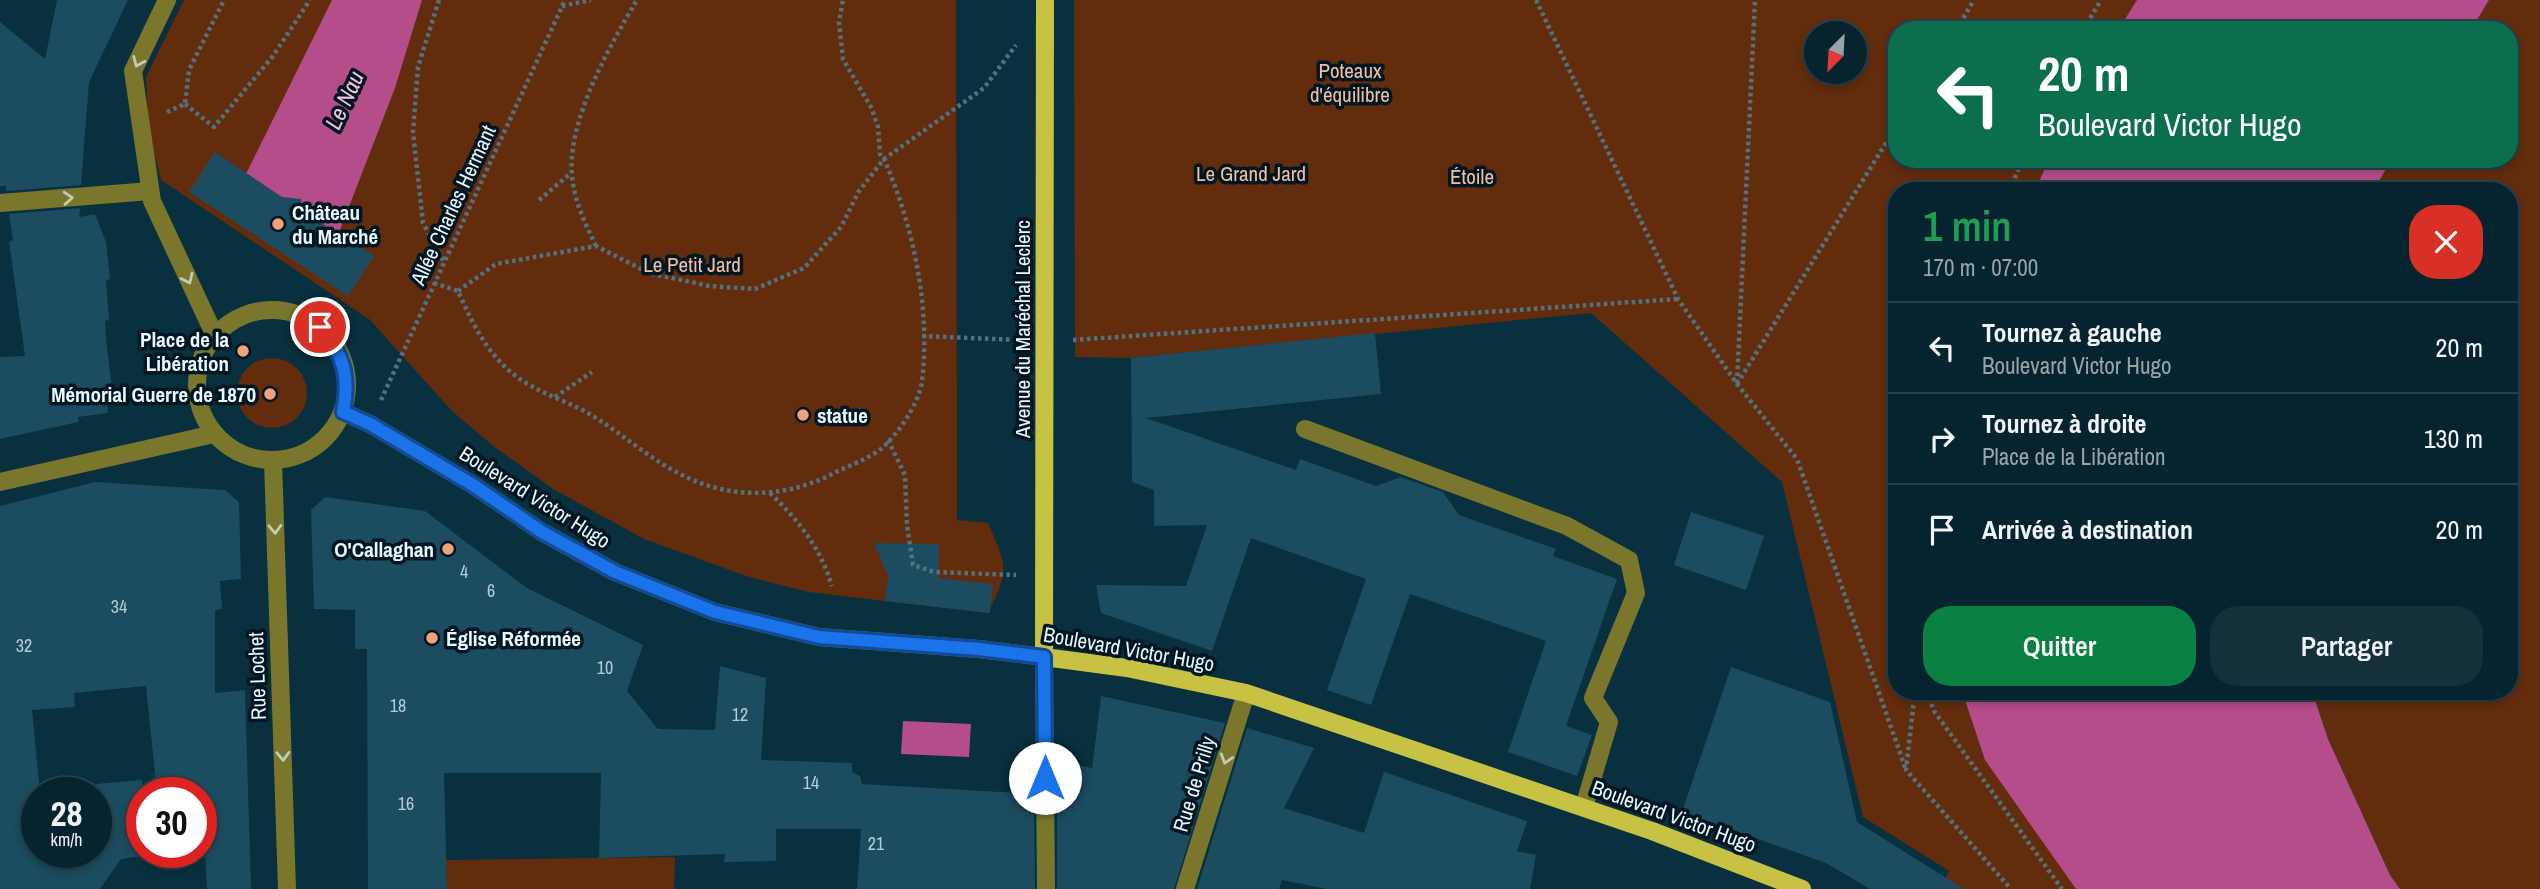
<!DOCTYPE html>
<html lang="fr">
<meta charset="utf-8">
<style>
body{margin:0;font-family:"Archivo Narrow",sans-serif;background:#14303b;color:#f1f3f6;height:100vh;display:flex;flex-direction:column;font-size:26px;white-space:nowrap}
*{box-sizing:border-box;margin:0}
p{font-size:23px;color:#98a4aa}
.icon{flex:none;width:38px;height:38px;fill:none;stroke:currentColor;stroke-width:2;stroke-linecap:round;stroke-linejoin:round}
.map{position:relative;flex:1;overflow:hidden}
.details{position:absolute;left:1888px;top:182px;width:630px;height:518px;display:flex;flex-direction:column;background:#06242f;border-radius:28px;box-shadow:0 4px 10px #0003,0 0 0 2px #27414b}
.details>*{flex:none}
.guide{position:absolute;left:1888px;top:21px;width:630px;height:147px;border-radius:28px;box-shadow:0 4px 10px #0003,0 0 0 2px #27414b;background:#0b6e4f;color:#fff;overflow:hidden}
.needle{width:46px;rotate:204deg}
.buttons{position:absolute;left:1804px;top:21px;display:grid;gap:14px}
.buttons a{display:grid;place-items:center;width:63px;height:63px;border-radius:50%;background:#06242f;box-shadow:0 4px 10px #0003,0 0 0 2px #27414b;font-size:35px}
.speed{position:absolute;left:21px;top:777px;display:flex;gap:14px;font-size:35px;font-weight:700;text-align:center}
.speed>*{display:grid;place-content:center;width:91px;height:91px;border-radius:50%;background:#06242f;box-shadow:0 4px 10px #0003,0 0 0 2px #27414b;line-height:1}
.speed small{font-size:18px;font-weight:400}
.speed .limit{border:10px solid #d22;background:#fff;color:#111}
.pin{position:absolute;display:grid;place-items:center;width:60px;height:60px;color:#fff;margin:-30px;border:4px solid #fff;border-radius:50%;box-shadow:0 2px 7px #0007}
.me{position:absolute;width:77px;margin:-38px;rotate:0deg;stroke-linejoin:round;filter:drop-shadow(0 0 5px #0008)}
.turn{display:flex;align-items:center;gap:24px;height:147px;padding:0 35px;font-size:32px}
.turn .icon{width:91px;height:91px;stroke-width:2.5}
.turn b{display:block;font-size:49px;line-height:60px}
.round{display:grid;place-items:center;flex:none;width:74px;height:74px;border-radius:28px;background:#14303b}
.overview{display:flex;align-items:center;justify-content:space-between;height:119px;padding:0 35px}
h1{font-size:42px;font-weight:600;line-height:52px;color:#1e9e55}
.action{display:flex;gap:14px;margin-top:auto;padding:14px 35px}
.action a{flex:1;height:80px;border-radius:28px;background:#0b8043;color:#fff;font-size:28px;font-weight:600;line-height:80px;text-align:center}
.action a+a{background:#14303b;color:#f1f3f6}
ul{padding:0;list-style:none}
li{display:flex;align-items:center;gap:21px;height:91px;padding:0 35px;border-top:2px solid #27414b}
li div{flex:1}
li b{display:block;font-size:26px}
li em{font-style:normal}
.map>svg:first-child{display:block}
.green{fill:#622c0d;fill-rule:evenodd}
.water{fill:#b54d8a}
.building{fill:#1b4c5f}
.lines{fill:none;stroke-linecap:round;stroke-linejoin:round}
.path{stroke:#53727e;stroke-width:4.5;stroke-dasharray:3.5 3.5;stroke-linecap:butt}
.minor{stroke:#7a772d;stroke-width:18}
.major{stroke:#c7c144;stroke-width:18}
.oneway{stroke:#c3cab5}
.route-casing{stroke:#114b97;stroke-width:18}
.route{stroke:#1a73e8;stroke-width:12}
.poi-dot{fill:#f1a27b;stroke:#001722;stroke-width:2.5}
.labels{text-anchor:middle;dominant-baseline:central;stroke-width:7;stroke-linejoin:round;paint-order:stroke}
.number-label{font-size:18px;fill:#b6ccd6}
.park-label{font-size:21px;fill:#f5bea4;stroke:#001722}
.street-label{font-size:21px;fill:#eaf7fe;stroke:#001722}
.poi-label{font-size:21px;font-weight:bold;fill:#eaf7fe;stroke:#001722;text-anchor:start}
.water-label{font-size:23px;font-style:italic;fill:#fcc4e1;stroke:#001722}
</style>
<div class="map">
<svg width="2540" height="889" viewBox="0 0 2540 889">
<rect width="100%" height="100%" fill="#08303f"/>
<!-- green -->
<g class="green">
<path d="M 184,0 L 956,0 L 957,520 L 988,523 C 1007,567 1010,569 988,613 L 808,592 L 746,576 L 644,539 L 553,489 L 492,445 L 452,411 L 369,319 L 161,180 L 149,133 L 146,77 Z"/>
<path d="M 1074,0 L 2137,0 L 2118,30 L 1897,30 L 1897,159 L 2049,159 L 2035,191 L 1897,191 L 1897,691 L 1962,691 L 1983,753 L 2082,889 L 1940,889 L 1949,871 L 1863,817 L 1782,482 L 1591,313 L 1131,358 L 1075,357 ZM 1816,33 L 1855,33 L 1855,72 L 1816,72 Z"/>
<polygon points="2489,0 2540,0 2540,889 2400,889 2390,875 2328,739 2312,691 2510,691 2510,191 2373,191 2392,159 2510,159 2510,30 2471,30"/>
<circle cx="272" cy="393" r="35"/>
<polygon points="675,857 674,889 447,889 446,860"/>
</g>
<!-- water -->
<g class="water">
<polygon points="332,0 422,0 395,88 338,235 302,211 299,200 287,201 246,174"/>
<polygon points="2137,0 2489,0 2471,30 2118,30"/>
<polygon points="2049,159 2392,159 2373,191 2035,191"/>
<polygon points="1962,691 2312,691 2328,739 2390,875 2400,889 2076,889 1985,760"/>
<polygon points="903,721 971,724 969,757 901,754"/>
</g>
<!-- building -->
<g class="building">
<polygon points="57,0 128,0 89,82 81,185 6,191 6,186 0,186 0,22 45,59"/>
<polygon points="215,152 282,197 301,199 303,212 374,256 348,296 189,192"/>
<polygon points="80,208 79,217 95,214 106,242 110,279 106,280 109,320 105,321 106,340 113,396 107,397 108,413 78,417 78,422 0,439 0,357 25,356 9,242 13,240 9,214"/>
<polygon points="1375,333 1381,394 1146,418 1296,470 1300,459 1376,486 1401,477 1443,492 1459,515 1556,549 1553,556 1617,579 1566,726 1592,735 1577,776 1508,752 1546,641 1410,594 1371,705 1327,690 1366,579 1251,538 1212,651 1101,613 1096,585 1186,586 1207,525 1154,526 1154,490 1132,482 1131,358"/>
<polygon points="95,482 225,490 239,502 241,579 220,581 222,609 215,610 215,693 245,690 251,889 207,889 205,849 201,849 201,793 157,793 146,686 74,693 75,707 32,710 40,793 37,793 37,852 96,852 96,784 142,780 142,856 121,859 100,889 0,889 0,506"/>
<polygon points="325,497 425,511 527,588 643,645 627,691 658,729 715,730 720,666 766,678 761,760 852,763 852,772 860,776 862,784 1034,794 1035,889 857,889 861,829 776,829 776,861 724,862 725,854 599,858 601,773 444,773 447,889 368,889 367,649 355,649 355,610 314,609 311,510"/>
<polygon points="1691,512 1764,536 1746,590 1674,565"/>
<polygon points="874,543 939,544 938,578 993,584 990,613 885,601 888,576"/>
<polygon points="1731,667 1830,702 1857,822 1964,889 1870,889 1826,863 1682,812"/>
<polygon points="1101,696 1225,723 1174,889 1057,889 1057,793 1074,780 1074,764 1092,768"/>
<polygon points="1247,728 1314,748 1284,808 1364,833 1384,772 1527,821 1517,851 1536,855 1530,889 1327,889 1282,880 1279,889 1197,889"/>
</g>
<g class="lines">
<!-- path -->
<g class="path">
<polyline points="439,0 418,67 413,132 423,223 444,262"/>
<polyline points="1536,0 1678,299 1737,384 1797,459 1906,770"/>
<polyline points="562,6 591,0"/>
<polyline points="1956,30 1974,0"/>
<polyline points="2083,30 2101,0"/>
<polyline points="185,104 214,127 273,56 310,0"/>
<polyline points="167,112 185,104 189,70 224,0"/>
<polyline points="2009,191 2023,159"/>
<polyline points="539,200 571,173"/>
<path d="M 596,246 C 585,223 574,201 572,175 C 567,121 610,45 637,0"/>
<path d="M 434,283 L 458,291 C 474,327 491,362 526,383 C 547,396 572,403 593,416 C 630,439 663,471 706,485 C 748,499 795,494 834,473 C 848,466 868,459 881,449 C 898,434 919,404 922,381 C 931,308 913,225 884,159 L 880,154 L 878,127 L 872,109 L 843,59 L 839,22 L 843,0"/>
<polyline points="458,291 496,264 596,246 649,273 709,286 755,289 804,268 841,227 859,191 884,159 984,88 1016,45"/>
<polyline points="922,336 1019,340"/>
<polyline points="1073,340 1678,299"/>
<polyline points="1737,383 1755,0"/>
<polyline points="1737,384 1897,125"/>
<polyline points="555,397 592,372"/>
<polyline points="381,400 565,0"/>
<polyline points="888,440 905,475 907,525 913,565 934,572 1016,575"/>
<path d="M 770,493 C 799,521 820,547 832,586"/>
<polyline points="1915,691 1906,770 2011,889"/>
<polyline points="1926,691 1934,711 2062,889"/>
</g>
<!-- minor -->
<g class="minor">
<polyline points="167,0 133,71 152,201 215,336"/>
<polyline points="0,203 150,191"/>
<circle cx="272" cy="385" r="75"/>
<polyline points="343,412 370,424 473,485 542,532 615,572 715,612 819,637 979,649 1044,657 1046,889"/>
<polyline points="1305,429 1567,526 1629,560 1636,593 1593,698 1609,722 1584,807"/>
<polyline points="273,461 287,889"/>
<polyline points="0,482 214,434"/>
<polyline points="1185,889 1246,693"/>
</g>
<!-- major -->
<polyline class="major" points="1045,0 1044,657 1127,668 1246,693 1652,831 1802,889"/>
</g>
<!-- one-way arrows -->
<defs><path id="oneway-chevron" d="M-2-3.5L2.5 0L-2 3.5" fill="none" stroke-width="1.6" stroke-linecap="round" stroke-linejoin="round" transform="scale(1.75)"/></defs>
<g class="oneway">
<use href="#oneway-chevron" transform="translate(138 62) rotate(113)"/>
<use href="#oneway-chevron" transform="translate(68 198) rotate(-4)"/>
<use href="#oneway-chevron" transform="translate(188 279) rotate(65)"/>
<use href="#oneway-chevron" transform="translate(275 529) rotate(88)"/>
<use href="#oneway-chevron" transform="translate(283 756) rotate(88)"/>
<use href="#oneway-chevron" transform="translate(1226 759) rotate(107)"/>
</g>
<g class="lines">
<!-- route casing -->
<g class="route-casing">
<path id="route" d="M 320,327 C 344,354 350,377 343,412 L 370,424 L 473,485 L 542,532 L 615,572 L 715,612 L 819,637 L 979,649 L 1044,657 L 1045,778"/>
</g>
<!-- route -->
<use href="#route" class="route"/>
</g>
<!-- markers -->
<g class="poi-dot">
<circle cx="278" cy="224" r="7"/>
<circle cx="243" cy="351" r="7"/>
<circle cx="270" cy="394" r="7"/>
<circle cx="803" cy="415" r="7"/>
<circle cx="448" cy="549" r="7"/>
<circle cx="432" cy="638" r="7"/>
</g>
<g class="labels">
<!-- number labels -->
<g class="number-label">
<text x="464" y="571">4</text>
<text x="491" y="590">6</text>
<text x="119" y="606">34</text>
<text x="24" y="645">32</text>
<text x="605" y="667">10</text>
<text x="398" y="705">18</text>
<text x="740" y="714">12</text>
<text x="811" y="782">14</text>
<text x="406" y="803">16</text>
<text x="876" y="843">21</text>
</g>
<!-- park labels -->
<g class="park-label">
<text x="1350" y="70">Poteaux<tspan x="1350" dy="24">d'équilibre</tspan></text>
<text x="1251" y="173">Le Grand Jard</text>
<text x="1472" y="176">Étoile</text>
<text x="692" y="264">Le Petit Jard</text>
</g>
<!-- street labels -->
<g class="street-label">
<text transform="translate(453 205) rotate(-65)">Allée Charles Hermant</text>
<text transform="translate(1022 329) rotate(-90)">Avenue du Maréchal Leclerc</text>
<text transform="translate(535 497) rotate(32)">Boulevard Victor Hugo</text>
<text transform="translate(1129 649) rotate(10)">Boulevard Victor Hugo</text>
<text transform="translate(257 676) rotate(-92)">Rue Lochet</text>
<text transform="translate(1194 784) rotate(-73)">Rue de Prilly</text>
<text transform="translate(1674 816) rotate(20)">Boulevard Victor Hugo</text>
</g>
<!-- poi labels -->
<g class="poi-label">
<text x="292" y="212">Château<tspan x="292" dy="24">du Marché</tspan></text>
<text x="229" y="339" text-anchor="end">Place de la<tspan x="229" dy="24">Libération</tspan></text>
<text x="256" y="394" text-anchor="end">Mémorial Guerre de 1870</text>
<text x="817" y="415">statue</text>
<text x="434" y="549" text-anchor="end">O'Callaghan</text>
<text x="446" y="638">Église Réformée</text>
</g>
<!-- water labels -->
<g class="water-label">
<text transform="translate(344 100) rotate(-65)">Le Nau</text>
</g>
</g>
</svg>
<div class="buttons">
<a><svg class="needle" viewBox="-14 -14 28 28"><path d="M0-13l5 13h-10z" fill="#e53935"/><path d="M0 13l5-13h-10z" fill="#98a4aa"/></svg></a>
</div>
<div class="speed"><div>28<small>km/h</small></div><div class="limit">30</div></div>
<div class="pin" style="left:320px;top:327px;background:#d93025"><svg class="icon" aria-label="arrive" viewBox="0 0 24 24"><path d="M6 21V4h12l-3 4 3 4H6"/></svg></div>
<svg class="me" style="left:1045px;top:778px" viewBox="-20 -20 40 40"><circle r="19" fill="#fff"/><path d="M0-13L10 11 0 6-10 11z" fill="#1a73e8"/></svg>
<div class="guide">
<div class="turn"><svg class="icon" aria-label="left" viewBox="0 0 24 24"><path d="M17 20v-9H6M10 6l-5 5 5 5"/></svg><div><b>20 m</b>Boulevard Victor Hugo</div></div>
</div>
<section class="details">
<div class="overview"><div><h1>1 min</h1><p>170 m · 07:00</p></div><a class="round" style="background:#d93025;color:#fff"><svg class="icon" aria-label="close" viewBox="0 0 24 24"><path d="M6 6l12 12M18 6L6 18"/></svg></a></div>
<ul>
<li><svg class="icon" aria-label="left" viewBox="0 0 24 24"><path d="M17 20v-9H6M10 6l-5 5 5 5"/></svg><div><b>Tournez à gauche</b><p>Boulevard Victor Hugo</p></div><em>20 m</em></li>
<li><svg class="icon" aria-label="right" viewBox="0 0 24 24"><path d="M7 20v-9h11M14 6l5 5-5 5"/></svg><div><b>Tournez à droite</b><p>Place de la Libération</p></div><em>130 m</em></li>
<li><svg class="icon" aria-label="arrive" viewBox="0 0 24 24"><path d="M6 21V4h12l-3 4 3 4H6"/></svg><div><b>Arrivée à destination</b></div><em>20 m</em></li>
</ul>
<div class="action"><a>Quitter</a><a>Partager</a></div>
</section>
</div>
